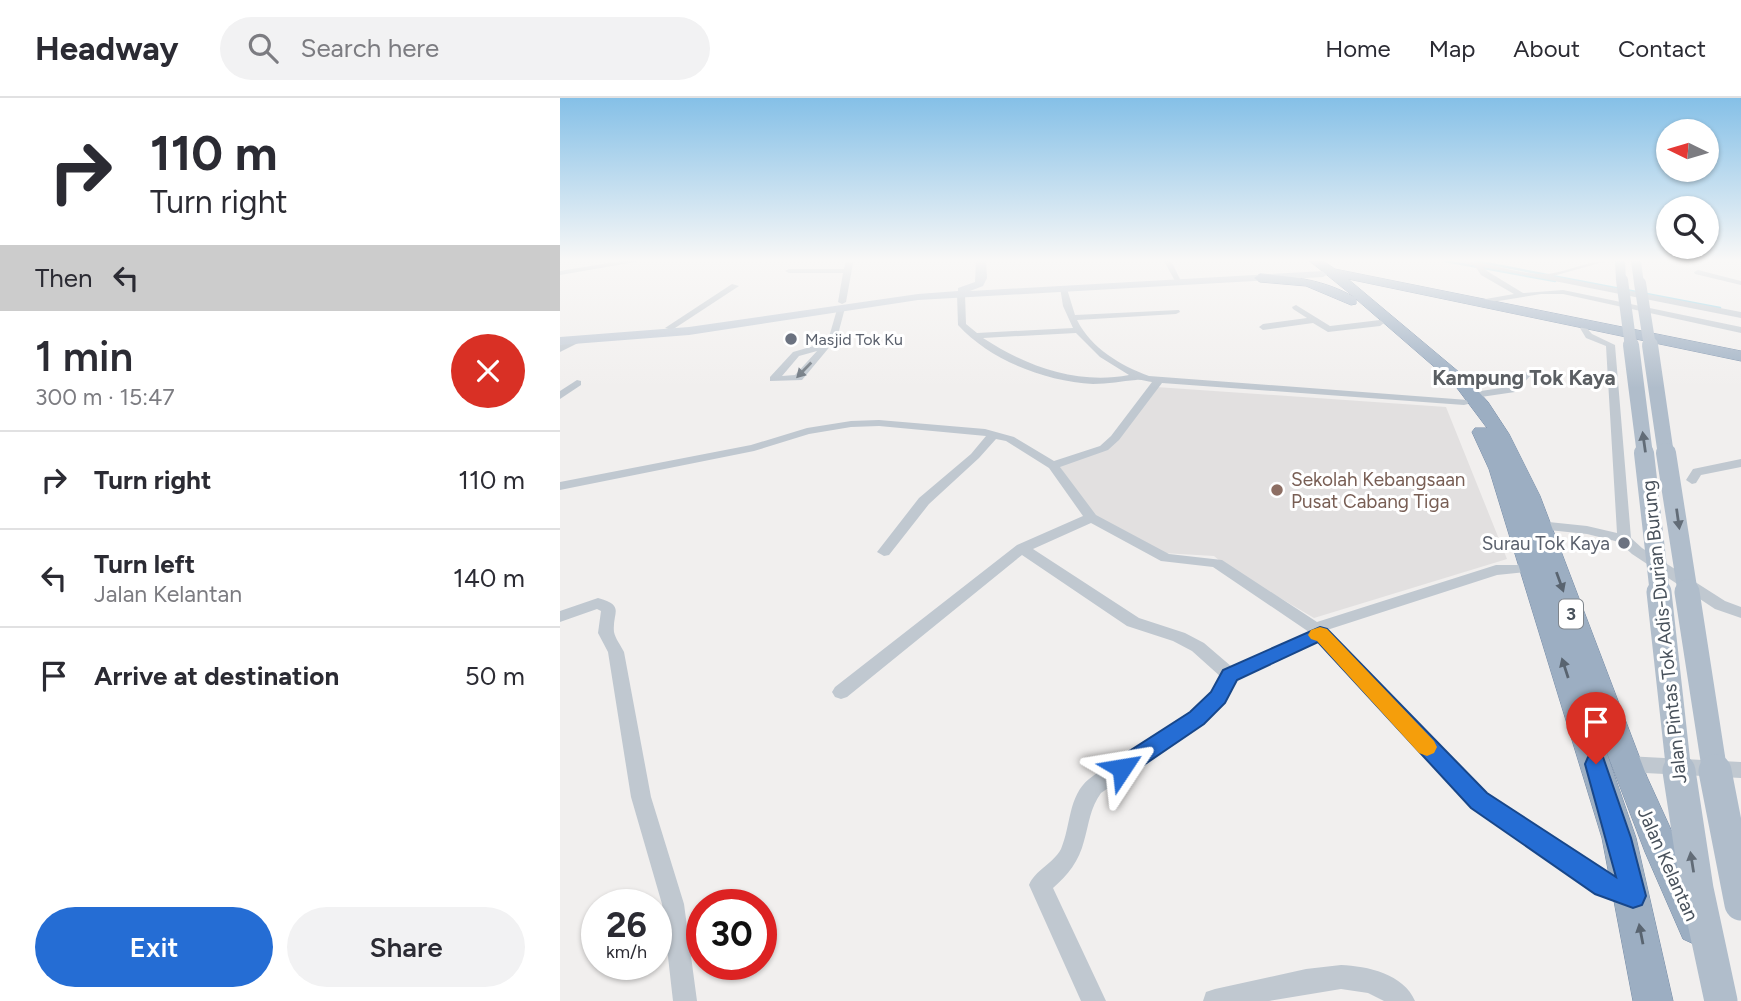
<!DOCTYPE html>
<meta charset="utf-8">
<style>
body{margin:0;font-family:Figtree,sans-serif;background:#f2f2f3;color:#2b2b33;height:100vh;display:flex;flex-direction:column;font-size:26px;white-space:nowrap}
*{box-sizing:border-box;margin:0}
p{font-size:23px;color:#7c7c81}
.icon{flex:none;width:38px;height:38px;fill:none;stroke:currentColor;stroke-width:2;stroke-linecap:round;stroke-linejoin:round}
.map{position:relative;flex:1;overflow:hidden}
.drawer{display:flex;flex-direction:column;background:#fff;width:560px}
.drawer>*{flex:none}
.guide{background:#fff;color:#2b2b33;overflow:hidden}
.needle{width:46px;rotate:275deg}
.controls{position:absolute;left:1096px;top:21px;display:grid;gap:14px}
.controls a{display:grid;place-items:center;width:63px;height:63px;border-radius:50%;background:#fff;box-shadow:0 2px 5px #0004;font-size:35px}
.speed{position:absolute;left:21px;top:791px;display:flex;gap:14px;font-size:35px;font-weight:700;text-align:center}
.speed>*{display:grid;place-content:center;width:91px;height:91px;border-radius:50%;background:#fff;box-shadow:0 2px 5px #0004;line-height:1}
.speed small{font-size:18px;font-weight:400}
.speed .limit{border:10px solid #d22;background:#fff;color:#111}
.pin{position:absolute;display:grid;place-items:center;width:60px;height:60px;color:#fff;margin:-72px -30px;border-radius:50% 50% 50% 0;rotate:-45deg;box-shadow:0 0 7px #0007}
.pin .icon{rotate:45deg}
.me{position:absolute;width:77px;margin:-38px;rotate:57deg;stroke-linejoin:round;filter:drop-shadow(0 0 5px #0008)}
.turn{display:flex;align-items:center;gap:24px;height:147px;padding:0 35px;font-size:32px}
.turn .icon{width:91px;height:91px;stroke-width:2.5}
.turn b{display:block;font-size:49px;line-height:60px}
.then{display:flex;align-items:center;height:66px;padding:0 35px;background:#0003;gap:14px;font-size:26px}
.round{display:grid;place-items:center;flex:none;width:74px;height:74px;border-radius:37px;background:#f2f2f3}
.headline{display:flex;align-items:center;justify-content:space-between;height:119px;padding:0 35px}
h1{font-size:42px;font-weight:600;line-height:52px}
.cta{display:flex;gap:14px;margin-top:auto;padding:14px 35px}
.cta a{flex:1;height:80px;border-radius:42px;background:#256dd4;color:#fff;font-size:28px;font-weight:600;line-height:80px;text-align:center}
.cta a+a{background:#f2f2f3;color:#2b2b33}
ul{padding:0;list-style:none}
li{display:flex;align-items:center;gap:21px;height:98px;padding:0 35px;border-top:2px solid #e1e1e2}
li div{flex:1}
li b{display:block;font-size:26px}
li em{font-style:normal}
header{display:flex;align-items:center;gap:42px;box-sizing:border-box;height:98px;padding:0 35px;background:#fff;border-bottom:2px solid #e1e1e2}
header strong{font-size:33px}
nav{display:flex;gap:38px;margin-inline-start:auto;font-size:24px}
.search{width:490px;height:63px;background:#f2f2f3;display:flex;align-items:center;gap:18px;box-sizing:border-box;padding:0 24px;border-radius:38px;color:#7c7c81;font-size:26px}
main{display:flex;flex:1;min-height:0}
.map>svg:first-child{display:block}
.education{fill:#e2e0e0}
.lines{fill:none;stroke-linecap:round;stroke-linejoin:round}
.stream{stroke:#90d2e6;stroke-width:2.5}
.trunk-casing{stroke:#758ba6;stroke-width:1}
.minor{fill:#c0c8d0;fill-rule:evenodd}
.secondary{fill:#c2cbd6;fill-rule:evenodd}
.primary{fill:#b0bdcb;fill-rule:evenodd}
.trunk{fill:#9caec2;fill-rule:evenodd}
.primary-bridge-far4{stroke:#b0bdcb;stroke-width:12}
.primary-bridge-far3{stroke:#b0bdcb;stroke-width:16}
.primary-bridge-far2{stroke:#b0bdcb;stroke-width:20}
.primary-bridge-far1{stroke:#b0bdcb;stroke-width:25}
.primary-bridge{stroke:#b0bdcb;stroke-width:33}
.oneway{fill:#6c757e}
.oneway2{fill:#626c77}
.oneway3{fill:#596470}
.route{fill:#256dd4;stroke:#18478a;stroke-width:2}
.slow{fill:#f59e0b}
.worship-dot{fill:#6b7280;stroke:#fff;stroke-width:2.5}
.education-dot{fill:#8d6e63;stroke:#fff;stroke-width:2.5}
.labels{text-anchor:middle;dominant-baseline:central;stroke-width:6;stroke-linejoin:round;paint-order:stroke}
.far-worship-label{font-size:16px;fill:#5b616d;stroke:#fff;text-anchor:start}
.shield{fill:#fff;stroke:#7f858c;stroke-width:2}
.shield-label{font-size:18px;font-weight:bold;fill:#48515b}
.education-label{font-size:19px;fill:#785e54;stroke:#fff;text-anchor:start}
.worship-label{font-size:19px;fill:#5b616d;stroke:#fff;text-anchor:end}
.street-label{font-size:19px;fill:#48515b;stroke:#fff}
.far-district-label{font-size:21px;font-weight:bold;fill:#5b5f63;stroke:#fff}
</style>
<header>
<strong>Headway</strong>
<div class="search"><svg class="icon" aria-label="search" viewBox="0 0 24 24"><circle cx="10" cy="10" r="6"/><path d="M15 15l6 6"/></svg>Search here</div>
<nav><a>Home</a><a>Map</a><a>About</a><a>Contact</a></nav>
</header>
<main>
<section class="drawer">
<div class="guide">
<div class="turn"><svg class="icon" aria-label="right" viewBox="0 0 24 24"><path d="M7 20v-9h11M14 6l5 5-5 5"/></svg><div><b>110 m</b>Turn right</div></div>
<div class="then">Then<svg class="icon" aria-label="left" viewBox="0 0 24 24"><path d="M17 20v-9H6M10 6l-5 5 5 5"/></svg></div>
</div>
<div class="headline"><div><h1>1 min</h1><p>300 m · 15:47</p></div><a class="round" style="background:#d93025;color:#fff"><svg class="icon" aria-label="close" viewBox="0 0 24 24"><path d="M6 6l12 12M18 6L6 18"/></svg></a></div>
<ul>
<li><svg class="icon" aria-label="right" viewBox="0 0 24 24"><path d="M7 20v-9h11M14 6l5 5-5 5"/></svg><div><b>Turn right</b></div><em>110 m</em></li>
<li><svg class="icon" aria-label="left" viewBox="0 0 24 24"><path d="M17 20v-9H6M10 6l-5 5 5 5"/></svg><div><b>Turn left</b><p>Jalan Kelantan</p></div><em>140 m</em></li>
<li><svg class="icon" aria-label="arrive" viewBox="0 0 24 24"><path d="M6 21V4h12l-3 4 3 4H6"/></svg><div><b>Arrive at destination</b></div><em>50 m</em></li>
</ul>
<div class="cta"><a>Exit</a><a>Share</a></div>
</section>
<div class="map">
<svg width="1181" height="903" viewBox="0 0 1181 903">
<rect width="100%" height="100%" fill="#f1efee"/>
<!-- education -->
<polygon class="education" points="596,289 886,309 947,461 754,520 666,468 654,458 603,455 532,419 498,366 549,349"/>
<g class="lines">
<!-- stream -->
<g class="stream">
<polyline points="885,163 995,183"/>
<polyline points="915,163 1160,210"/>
</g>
<!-- trunk casing -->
<g class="trunk-casing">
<path id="trunk" d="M 750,163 L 763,163 L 775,171 L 1181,253 L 1181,263 L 788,181 L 906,280 L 928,304 L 949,336 L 980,398 L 1087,679 L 1155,828 L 1149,841 L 1136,847 L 1123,841 L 1085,754 L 1044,647 L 1076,740 L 1113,903 L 1073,903 L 1042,740 L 929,371 L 912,334 L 915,330 L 927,330 L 894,286 L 796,201 L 796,206 L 791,207 L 746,188 L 700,184 L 694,180 L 700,176 C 733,178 765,182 794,199 Z"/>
</g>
<!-- minor -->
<g class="minor">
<polygon points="61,163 81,163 0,177 0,173"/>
<polygon points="286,163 293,165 286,204 282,206 278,204 283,175 229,175 225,173 229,171 284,171"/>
<polygon points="604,163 611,163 621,183 615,183"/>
<path d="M 899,163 C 928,163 956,176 982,176 C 1001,177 1025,163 1047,163 L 993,178 L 1181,214 L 1181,220 L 923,169 L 927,173 L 963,195 L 1003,192 L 1181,229 L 1181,235 L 1003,196 L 981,196 L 920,206 L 920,202 L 954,196 L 921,177 L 915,168 Z"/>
<polygon points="1138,172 1181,183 1181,187 1135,176 1134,174"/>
<polygon points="172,186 179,188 112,232 105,230"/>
<path d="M 500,189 L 507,191 L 515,217 L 619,212 L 620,214 L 616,216 L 517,222 C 531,250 561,268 589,278 L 908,302 L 908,306 L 904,307 L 602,285 L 559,342 L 548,352 L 500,369 L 536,417 L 609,456 L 662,462 L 757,524 L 936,467 L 977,467 L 979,470 L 977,473 L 937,477 L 767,532 L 927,697 L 1051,779 L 1078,789 L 1081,797 L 1078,805 L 1070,808 L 1036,795 L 913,709 L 758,543 L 676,582 L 664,604 L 643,625 L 541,695 C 530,710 529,726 524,743 C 519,763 508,777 493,790 L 546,903 L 521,903 L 469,787 C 475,772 493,766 501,751 C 511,728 508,698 529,681 C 572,648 633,628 661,579 L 632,553 L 613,543 L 567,528 L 462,457 L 287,599 L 281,601 L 275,599 L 272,594 L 275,589 L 457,447 L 523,418 L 489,370 L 446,343 L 436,341 L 419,360 L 369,406 L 329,457 L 324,458 L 317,454 L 359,400 L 411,356 L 426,338 L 319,328 L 291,329 L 249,336 L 194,353 L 0,392 L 0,384 L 191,347 L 247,330 L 291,323 L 319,322 L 425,331 L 454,339 L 494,363 L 540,348 L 551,338 L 592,284 C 587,284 581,281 576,282 C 562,283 548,286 533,286 C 485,283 431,263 398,227 L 397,196 L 401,194 L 405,196 L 406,226 L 417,235 L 513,230 L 503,208 ZM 516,235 L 540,259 L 569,277 C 517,287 466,268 423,240 ZM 531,425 L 601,463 L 653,469 L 749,534 L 672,569 L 644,545 L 625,535 L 579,520 L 473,451 Z"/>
<polygon points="736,207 770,228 820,222 824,225 820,228 768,234 753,225 703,232 699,229 703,226 747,220 733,211 732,209"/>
<path d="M 278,208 L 285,210 L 277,240 L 242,282 L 210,283 L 210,279 L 233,254 L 264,245 L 269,239 ZM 257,253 L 235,277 L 222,278 L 239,258 Z"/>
<polygon points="1024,227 1032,236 1055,247 1071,440 1082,450 1165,503 1181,509 1181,520 1155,511 1072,456 1059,444 1027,436 979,431 972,427 979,423 1027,428 1057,435 1046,248 1026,240 1020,230"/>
<polygon points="17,239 20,240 20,244 0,254 0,247"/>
<polygon points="966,274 971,277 955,294 914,300 909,297 914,294 948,289"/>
<polygon points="17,282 21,283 21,287 0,301 0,293"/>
<polygon points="1181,361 1181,369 1141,377 1136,385 1132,386 1126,382 1133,371"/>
<path d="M 38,500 C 66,508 52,514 54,534 C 55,540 61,548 64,554 L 91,699 L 124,806 L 137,903 L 113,903 L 102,806 L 71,699 L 48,554 L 38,535 L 41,513 L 37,511 L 0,524 L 0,513 Z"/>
<polygon points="1066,658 1181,664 1181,680 1066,674 1059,672 1056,666 1059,660"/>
<path d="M 781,867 C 807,868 844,876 855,903 L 824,903 L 808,895 L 781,891 L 709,903 L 643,903 L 646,894 L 655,891 L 746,871 Z"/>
</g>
<!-- secondary -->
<polygon class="secondary" points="416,163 426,163 427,180 423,188 410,193 763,173 768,176 763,179 358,202 129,237 0,247 0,239 129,229 358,196 398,193 398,190 415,184"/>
<!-- primary -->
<g class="primary">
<polygon points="1055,163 1065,163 1066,184 1056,182"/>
<polygon points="1071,163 1081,163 1084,187 1074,185"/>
</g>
<!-- trunk -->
<use href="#trunk" class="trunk"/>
<!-- primary-bridge-far4 -->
<g class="primary-bridge-far4">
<polyline points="1062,182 1071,249"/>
<polyline points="1080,185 1090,249"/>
</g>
<!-- primary-bridge-far3 -->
<g class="primary-bridge-far3">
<polyline points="1071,247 1085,357"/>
<polyline points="1090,247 1106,357"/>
</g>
<!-- primary-bridge-far2 -->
<g class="primary-bridge-far2">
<polyline points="1084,355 1100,496"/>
<polyline points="1106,355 1128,496"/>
</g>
<!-- primary-bridge-far1 -->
<g class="primary-bridge-far1">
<polyline points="1099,494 1119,675"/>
<polyline points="1127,494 1155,675"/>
</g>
<!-- primary-bridge -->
<g class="primary-bridge">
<polyline points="1119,673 1137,791 1161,903"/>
<polyline points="1155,673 1181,806"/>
</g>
</g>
<!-- one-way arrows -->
<defs><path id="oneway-solid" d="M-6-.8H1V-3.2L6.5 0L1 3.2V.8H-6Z" transform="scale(1.75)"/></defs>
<use class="oneway" href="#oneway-solid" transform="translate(244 272) rotate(134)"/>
<g class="oneway2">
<use href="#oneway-solid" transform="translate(1084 344) rotate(-98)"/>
<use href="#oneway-solid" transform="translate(1118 421) rotate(82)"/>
<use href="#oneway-solid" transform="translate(1132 764) rotate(-99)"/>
</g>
<g class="oneway3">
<use href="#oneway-solid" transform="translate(1000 484) rotate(70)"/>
<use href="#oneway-solid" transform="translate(1005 570) rotate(-108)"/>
<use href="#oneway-solid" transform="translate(1081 836) rotate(-101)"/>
</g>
<!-- sky -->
<linearGradient id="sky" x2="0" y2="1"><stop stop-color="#85c0e7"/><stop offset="0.56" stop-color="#f9f8f7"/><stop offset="1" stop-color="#f9f8f7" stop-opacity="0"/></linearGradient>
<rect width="1181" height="290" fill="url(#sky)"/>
<!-- route -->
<polygon class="route" points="760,529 767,531 927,695 1056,779 1025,666 1028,659 1036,657 1043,659 1071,740 1086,798 1082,807 1073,810 1035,796 911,710 758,544 677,582 665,605 644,626 569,677 562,680 554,677 551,670 554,663 630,614 651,594 663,572"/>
<!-- slow -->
<polygon class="slow" points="760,529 767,531 874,643 877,649 874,655 867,658 859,655 757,543 751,541 748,537 751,532"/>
<!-- markers -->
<g class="worship-dot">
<circle cx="231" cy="241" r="7"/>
<circle cx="1064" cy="445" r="7"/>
</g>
<circle class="education-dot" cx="717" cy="392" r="7"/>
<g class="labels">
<!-- far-worship labels -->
<g class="far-worship-label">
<text x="245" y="241">Masjid Tok Ku</text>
</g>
<!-- shield labels -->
<rect class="shield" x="999" y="501.5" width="24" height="29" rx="5"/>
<g class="shield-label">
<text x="1011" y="516">3</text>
</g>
<!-- education labels -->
<g class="education-label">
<text x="731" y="381">Sekolah Kebangsaan<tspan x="731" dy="22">Pusat Cabang Tiga</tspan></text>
</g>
<!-- worship labels -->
<g class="worship-label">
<text x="1050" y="445">Surau Tok Kaya</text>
</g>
<!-- street labels -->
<g class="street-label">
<text transform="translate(1104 534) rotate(-96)">Jalan Pintas Tok Adis-Durian Burung</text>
<text transform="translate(1108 766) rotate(66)">Jalan Kelantan</text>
</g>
<!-- far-district labels -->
<g class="far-district-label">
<text x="964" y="279">Kampung Tok Kaya</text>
</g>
</g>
</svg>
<div class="controls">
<a><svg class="needle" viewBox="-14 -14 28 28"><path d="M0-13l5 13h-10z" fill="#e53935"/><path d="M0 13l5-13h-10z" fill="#7c7c81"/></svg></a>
<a><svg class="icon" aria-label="search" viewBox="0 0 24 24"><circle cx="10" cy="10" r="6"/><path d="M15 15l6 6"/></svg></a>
</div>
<div class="speed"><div>26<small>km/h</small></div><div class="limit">30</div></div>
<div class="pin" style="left:1036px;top:666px;background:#d93025"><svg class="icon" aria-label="arrive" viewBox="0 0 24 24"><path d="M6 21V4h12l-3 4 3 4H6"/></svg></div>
<svg class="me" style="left:562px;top:670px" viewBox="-20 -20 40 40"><path d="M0-17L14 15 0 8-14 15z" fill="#256dd4" stroke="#fff" stroke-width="4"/></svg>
</div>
</main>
